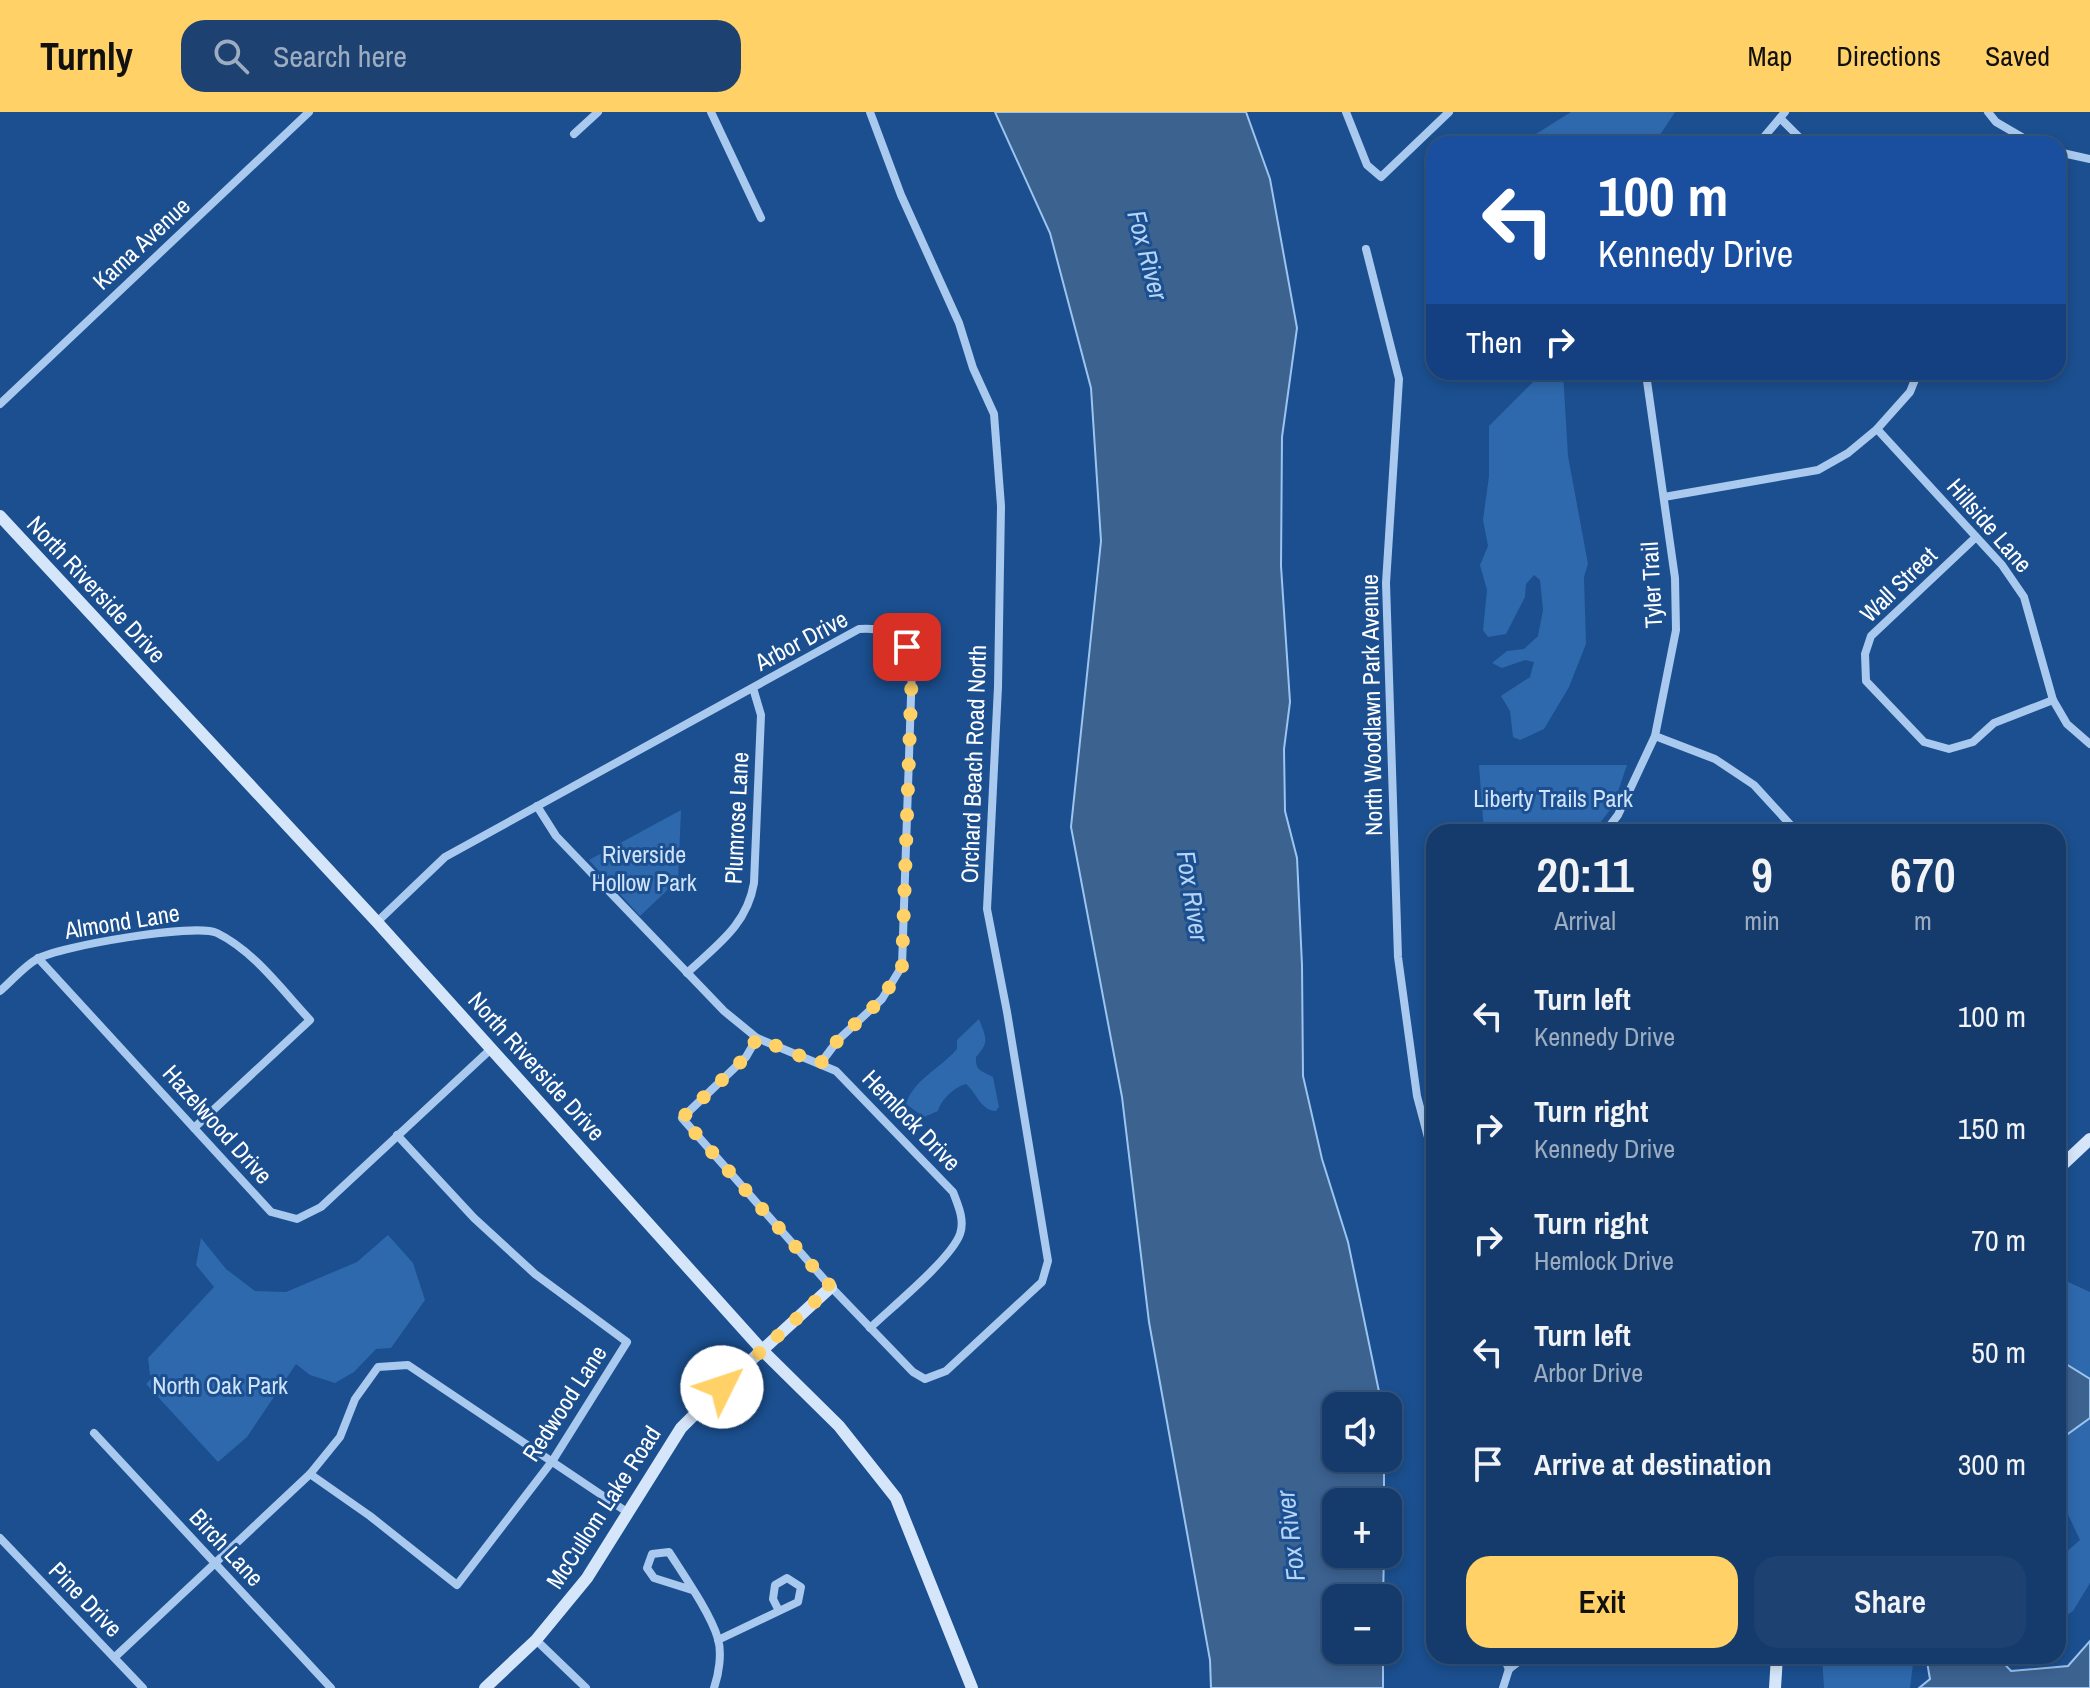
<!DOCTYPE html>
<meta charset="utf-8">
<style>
body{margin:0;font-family:"Archivo Narrow",sans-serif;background:#1d4271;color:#f1f3f6;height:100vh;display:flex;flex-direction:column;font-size:30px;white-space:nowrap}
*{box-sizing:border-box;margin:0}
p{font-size:26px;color:#9dadc1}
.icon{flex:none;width:44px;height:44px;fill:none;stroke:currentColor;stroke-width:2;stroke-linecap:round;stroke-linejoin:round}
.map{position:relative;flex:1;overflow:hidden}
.drawer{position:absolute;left:1426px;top:712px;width:640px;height:840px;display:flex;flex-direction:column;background:#143b6b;border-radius:24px;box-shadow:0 4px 12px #0003,0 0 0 2px #33557e}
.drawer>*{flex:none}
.hud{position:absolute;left:1426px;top:24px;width:640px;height:244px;border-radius:24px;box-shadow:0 4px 12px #0003,0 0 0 2px #33557e;background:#1a4fa0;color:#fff;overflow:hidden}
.tools{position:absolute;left:1322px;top:1280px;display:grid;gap:16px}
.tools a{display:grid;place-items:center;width:80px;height:80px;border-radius:16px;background:#143b6b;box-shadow:0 4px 12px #0003,0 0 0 2px #33557e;font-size:40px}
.pin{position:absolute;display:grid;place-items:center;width:68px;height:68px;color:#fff;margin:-34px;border-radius:16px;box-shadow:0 4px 12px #0006}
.me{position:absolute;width:88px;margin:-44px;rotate:49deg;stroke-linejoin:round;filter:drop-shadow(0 0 6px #0008)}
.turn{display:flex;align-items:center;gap:28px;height:168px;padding:0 40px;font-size:36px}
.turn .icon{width:104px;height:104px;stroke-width:2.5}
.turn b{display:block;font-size:56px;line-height:68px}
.then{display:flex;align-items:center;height:76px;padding:0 40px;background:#0003;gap:16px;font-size:30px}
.eta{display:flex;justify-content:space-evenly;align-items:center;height:136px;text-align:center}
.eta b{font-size:48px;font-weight:600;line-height:56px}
.button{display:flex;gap:16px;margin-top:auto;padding:16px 40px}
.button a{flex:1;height:92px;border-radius:24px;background:#ffd166;color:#111;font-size:32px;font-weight:600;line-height:92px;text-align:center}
.button a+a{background:#1d4271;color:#f1f3f6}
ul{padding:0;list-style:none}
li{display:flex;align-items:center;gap:24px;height:112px;padding:0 40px}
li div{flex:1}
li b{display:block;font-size:30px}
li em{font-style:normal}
header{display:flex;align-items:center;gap:48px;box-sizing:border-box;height:112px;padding:0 40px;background:#ffd166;color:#111}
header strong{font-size:38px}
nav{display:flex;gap:44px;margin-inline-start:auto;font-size:28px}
.search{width:560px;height:72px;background:#1d4271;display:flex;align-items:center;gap:20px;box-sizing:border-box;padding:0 28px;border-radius:24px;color:#9dadc1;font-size:30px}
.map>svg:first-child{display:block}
.green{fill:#2e69ad}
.water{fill:#3c6290;stroke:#9cc4f0;stroke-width:2}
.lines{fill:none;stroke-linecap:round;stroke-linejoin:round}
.street{stroke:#a9c9ee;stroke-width:8}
.secondary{stroke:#d6e6fa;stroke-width:12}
.route{stroke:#ffd166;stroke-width:14;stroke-dasharray:0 25.2}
.labels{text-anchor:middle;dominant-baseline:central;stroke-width:6;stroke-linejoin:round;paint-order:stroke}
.street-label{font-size:24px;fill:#fff;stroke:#1b4f8f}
.park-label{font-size:24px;fill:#cfe3fa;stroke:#1b4f8f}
.water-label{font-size:26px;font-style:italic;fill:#b5d3f5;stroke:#1b4f8f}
</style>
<header>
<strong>Turnly</strong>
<div class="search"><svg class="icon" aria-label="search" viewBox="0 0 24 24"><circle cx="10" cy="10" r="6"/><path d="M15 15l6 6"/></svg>Search here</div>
<nav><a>Map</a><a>Directions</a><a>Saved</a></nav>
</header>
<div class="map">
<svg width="2090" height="1576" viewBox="0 0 2090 1576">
<rect width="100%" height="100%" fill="#1b4f8f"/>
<!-- green -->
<g class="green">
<polygon points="1571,0 1675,0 1654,32 1520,32"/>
<polygon points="1543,260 1563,260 1568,344 1588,452 1584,465 1586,532 1569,575 1544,617 1520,628 1513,625 1510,599 1501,584 1530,565 1534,550 1525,548 1502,556 1492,551 1507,539 1524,537 1538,524 1543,498 1540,468 1534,463 1526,472 1525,485 1506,522 1488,525 1483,518 1487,478 1480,453 1488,434 1483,408 1489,364 1489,314"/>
<polygon points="1479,653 1627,653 1613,694 1593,720 1484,720"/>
<polygon points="681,698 678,768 640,804 589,748"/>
<path d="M 979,907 C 986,926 990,930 976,945 C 975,959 982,959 993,965 L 999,995 L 996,999 C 980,998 977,981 966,972 C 954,975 941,988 938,999 L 924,1005 L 906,992 C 913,968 941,956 957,937 L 957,928 Z"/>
<polygon points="388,1123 413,1151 425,1188 391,1236 376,1237 354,1260 335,1271 310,1263 296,1252 247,1325 218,1350 146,1272 154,1264 150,1263 148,1246 214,1175 196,1153 201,1126 226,1157 255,1179 286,1180 357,1150"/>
<polygon points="2066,1169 2090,1180 2090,1267 2058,1247 2058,1173"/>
<polygon points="2090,1306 2090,1471 2073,1499 2058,1509 2058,1447 2080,1428 2058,1381 2058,1329"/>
<polygon points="1822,1544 1914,1544 1910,1576 1824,1576"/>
</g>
<!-- water -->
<g class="water">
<polygon points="995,0 1246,0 1270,67 1297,216 1282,325 1281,454 1290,590 1284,637 1285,699 1297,746 1302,853 1303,964 1322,1047 1348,1130 1382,1294 1336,1294 1336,1346 1384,1346 1384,1390 1336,1390 1336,1442 1384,1442 1383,1486 1336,1486 1336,1538 1383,1538 1383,1576 1211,1576 1210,1548 1149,1210 1122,985 1071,715 1101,429 1091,276 1050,121"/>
<polygon points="2058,1247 2090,1267 2090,1306 2058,1329"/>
<polygon points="2090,1529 2090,1576 1919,1576 1930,1567 1926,1544 1997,1544 2011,1559 2068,1554"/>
</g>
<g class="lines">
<!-- street -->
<g class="street">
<polyline points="711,0 761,106"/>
<polyline points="1346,0 1367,53 1381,65 1449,0"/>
<polyline points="1988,0 1996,10 2034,32"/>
<polyline points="1780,6 1806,32"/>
<polyline points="574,22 598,0"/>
<polyline points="1758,32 1785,0"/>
<polyline points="2058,40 2090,47"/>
<polyline points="1366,137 1399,267 1386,471 1398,845 1417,984 1434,1048"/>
<polyline points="0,292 309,0"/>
<polyline points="1877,317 2002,453 2024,485 2053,588 2067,612 2090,632"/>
<polyline points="1664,385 1818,358 1848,341 1877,317 1910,280 1918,260"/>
<polyline points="1976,425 1871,524 1865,542 1866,569 1924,630 1949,637 1973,630 1994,611 2053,588"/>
<polyline points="1655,624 1715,647 1754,673 1797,720"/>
<path d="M 537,694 L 556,724 L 724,899 L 757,926 L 836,959 L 953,1080 C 958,1093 965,1108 960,1122 C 951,1147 892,1195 870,1216"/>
<polyline points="1605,720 1618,703 1655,624 1676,518 1675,466 1647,269 1649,260"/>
<path d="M 377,810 L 445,745 L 859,517 C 892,515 903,524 912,555 L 902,854 L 882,887 L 838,928 L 820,952"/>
<polyline points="38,846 271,1100 297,1107 321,1095 492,936"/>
<path d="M 687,861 C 717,833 747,813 754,771 L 761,603 L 753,576"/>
<path d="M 0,879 C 12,869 23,855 37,847 C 59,834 196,811 217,821 C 254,839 282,878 310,908 L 194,1016"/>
<polyline points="757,926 746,945 682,1006 831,1175 913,1260 925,1267 946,1259 1042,1170 1048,1149 1007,900 987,797 998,575 1001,394 994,302 973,256 959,211 901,83 870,0"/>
<polyline points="94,1321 331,1576"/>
<polyline points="310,1362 370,1404 457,1473 553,1348 627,1230 535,1162 474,1106 397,1023"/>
<polyline points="0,1426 143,1576"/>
<path d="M 692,1478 L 654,1466 L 647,1456 L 652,1442 L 669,1440 C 683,1462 711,1502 718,1527 C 722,1541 719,1562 714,1576"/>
<polyline points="536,1528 586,1576"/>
<polyline points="718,1528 798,1490 801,1475 787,1466 775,1473 773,1487 779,1499"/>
<polyline points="1503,1544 1509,1557"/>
<polyline points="115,1545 310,1362 340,1325 355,1287 378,1255 408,1253 627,1400"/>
<polyline points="1509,1557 1526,1544"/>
<polyline points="1503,1576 1509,1557"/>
</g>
<!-- secondary -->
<g class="secondary">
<polyline points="0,404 377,810 763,1239 839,1314 896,1386 972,1576"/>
<polyline points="2058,1057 2090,1027"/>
<polyline points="485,1576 536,1528 587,1466 681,1316 722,1275 831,1175"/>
<polyline points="1775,1576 1777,1544"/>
</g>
</g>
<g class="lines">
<!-- route -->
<polyline class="route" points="722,1275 831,1175 682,1006 746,945 757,926 820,952 838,928 882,887 902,854 912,555 907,535"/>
</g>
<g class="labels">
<!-- street labels -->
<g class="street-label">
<text transform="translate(141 131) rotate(-43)">Kama Avenue</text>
<text transform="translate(1990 413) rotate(49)">Hillside Lane</text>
<text transform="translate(1898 472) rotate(-44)">Wall Street</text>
<text transform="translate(1651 473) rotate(-93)">Tyler Trail</text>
<text transform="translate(97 477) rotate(47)">North Riverside Drive</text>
<text transform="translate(801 528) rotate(-28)">Arbor Drive</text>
<text transform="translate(1371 593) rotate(-91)">North Woodlawn Park Avenue</text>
<text transform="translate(973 652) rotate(-88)">Orchard Beach Road North</text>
<text transform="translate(736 706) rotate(-87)">Plumrose Lane</text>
<text transform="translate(122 809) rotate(-9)">Almond Lane</text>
<text transform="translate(537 954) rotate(48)">North Riverside Drive</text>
<text transform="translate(912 1008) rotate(46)">Hemlock Drive</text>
<text transform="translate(218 1012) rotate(48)">Hazelwood Drive</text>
<text transform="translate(564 1291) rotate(-57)">Redwood Lane</text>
<text transform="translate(603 1395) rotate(-57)">McCullom Lake Road</text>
<text transform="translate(227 1435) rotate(47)">Birch Lane</text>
<text transform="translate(86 1487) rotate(46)">Pine Drive</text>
</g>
<!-- park labels -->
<g class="park-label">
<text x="1553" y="686">Liberty Trails Park</text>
<text x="644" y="742">Riverside<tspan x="644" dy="28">Hollow Park</tspan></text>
<text x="220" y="1273">North Oak Park</text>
</g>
<!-- water labels -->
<g class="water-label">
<text transform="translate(1148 143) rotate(75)">Fox River</text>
<text transform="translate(1193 784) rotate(81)">Fox River</text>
<text transform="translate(1290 1424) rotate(-97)">Fox River</text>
</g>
</g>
</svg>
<div class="tools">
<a><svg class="icon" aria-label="sound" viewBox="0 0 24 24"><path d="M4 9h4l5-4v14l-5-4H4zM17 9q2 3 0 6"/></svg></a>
<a>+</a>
<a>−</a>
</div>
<div class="pin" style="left:907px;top:535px;background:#d93025"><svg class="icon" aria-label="arrive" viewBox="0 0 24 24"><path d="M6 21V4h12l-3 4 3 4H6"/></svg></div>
<svg class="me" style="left:722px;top:1275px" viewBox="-20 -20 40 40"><circle r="19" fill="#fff"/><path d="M0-13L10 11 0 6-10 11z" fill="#ffd166"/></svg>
<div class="hud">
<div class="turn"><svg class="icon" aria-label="left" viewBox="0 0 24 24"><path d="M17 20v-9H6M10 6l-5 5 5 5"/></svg><div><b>100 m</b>Kennedy Drive</div></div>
<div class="then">Then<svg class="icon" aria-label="right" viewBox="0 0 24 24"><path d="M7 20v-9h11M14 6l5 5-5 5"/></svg></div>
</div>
<section class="drawer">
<div class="eta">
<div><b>20:11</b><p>Arrival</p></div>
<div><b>9</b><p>min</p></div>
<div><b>670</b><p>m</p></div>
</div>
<ul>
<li><svg class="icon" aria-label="left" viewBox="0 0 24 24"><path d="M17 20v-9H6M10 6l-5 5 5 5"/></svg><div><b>Turn left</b><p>Kennedy Drive</p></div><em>100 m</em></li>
<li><svg class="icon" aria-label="right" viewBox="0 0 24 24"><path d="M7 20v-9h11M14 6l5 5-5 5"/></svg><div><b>Turn right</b><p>Kennedy Drive</p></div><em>150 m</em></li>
<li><svg class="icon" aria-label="right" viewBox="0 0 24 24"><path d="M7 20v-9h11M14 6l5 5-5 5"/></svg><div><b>Turn right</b><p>Hemlock Drive</p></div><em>70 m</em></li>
<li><svg class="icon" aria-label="left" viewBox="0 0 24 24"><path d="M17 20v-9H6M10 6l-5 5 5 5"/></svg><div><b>Turn left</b><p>Arbor Drive</p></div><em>50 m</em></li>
<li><svg class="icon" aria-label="arrive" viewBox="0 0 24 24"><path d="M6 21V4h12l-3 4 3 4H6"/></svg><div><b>Arrive at destination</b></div><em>300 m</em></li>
</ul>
<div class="button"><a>Exit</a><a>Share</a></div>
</section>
</div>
